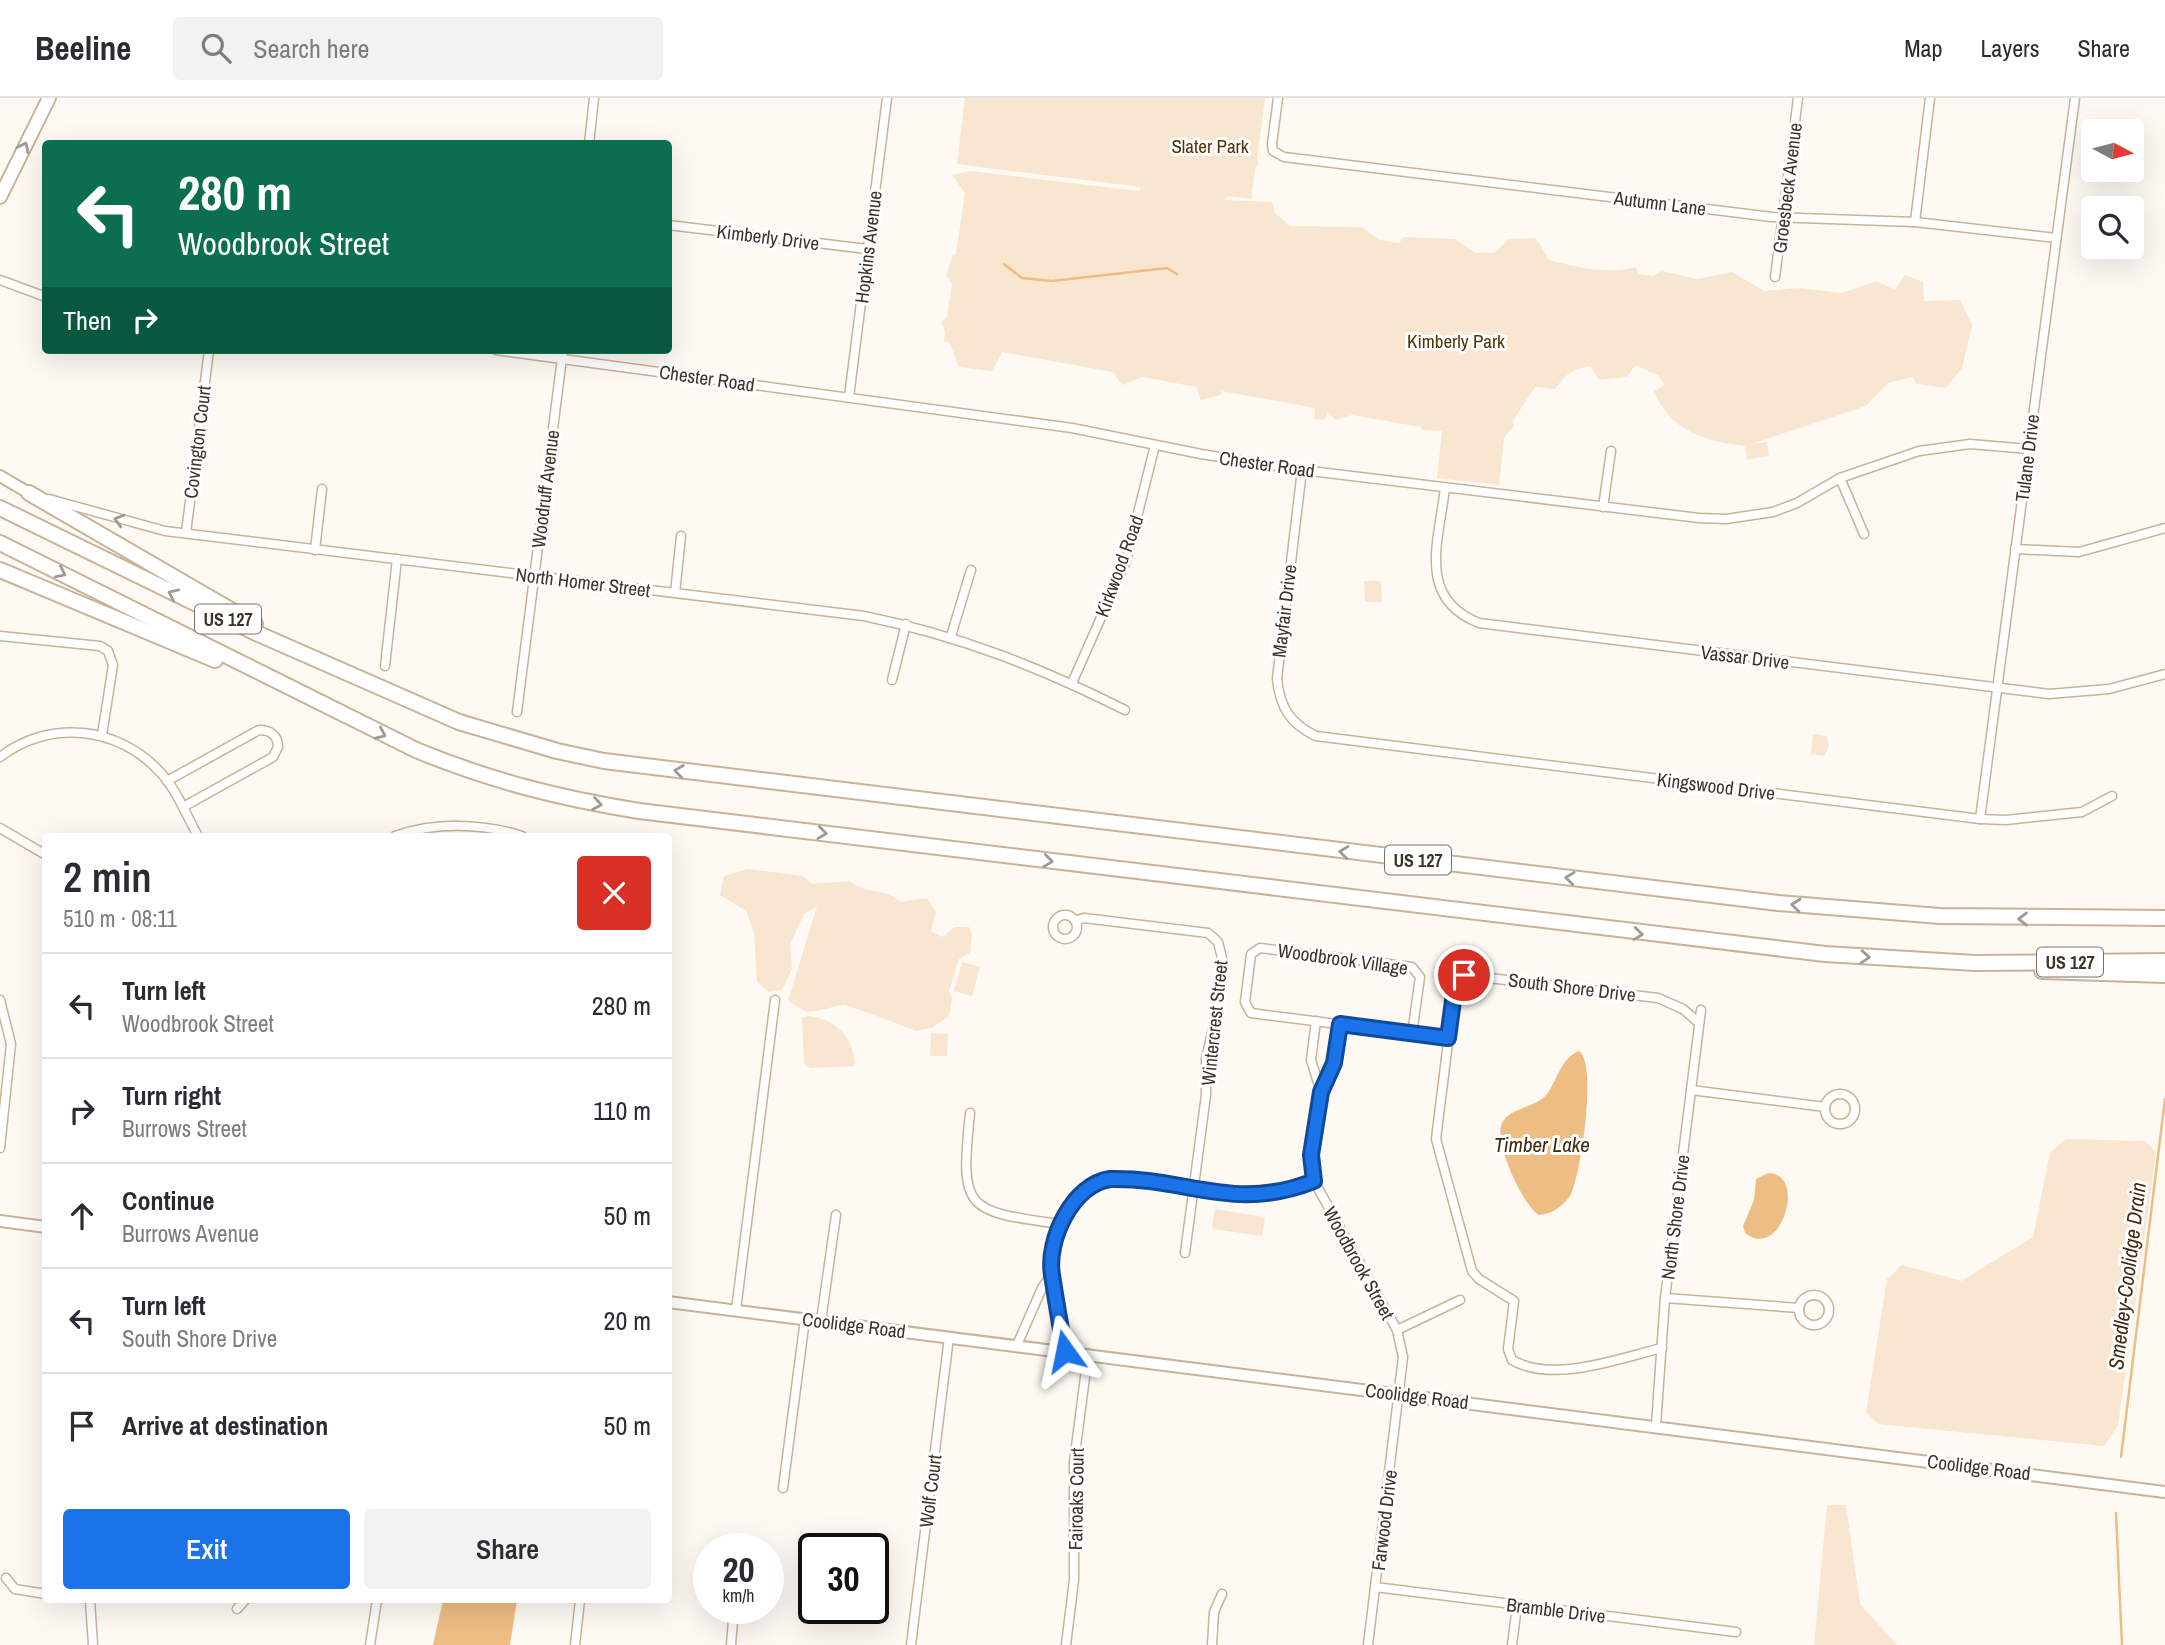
<!DOCTYPE html>
<meta charset="utf-8">
<style>
body{margin:0;font-family:"Archivo Narrow",sans-serif;background:#f2f2f3;color:#2b2b33;height:100vh;display:flex;flex-direction:column;font-size:26px;white-space:nowrap}
*{box-sizing:border-box;margin:0}
p{font-size:23px;color:#7c7c81}
.icon{flex:none;width:38px;height:38px;fill:none;stroke:currentColor;stroke-width:2;stroke-linecap:round;stroke-linejoin:round}
.map{position:relative;flex:1;overflow:hidden}
.side{position:absolute;left:42px;top:735px;width:630px;height:770px;display:flex;flex-direction:column;background:#fff;border-radius:7px;box-shadow:0 7px 28px #0002}
.side>*{flex:none}
.top-card{position:absolute;left:42px;top:42px;width:630px;height:214px;border-radius:7px;box-shadow:0 7px 28px #0002;background:#0b6e4f;color:#fff;overflow:hidden}
.needle{width:46px;rotate:97deg}
.buttons{position:absolute;left:2081px;top:21px;display:grid;gap:14px}
.buttons a{display:grid;place-items:center;width:63px;height:63px;border-radius:7px;background:#fff;box-shadow:0 7px 28px #0002;font-size:35px}
.speed{position:absolute;left:693px;top:1435px;display:flex;gap:14px;font-size:35px;font-weight:700;text-align:center}
.speed>*{display:grid;place-content:center;width:91px;height:91px;border-radius:50%;background:#fff;box-shadow:0 7px 28px #0002;line-height:1}
.speed small{font-size:18px;font-weight:400}
.speed .limit{border:4px solid #111;border-radius:10px;background:#fff;color:#111}
.pin{position:absolute;display:grid;place-items:center;width:60px;height:60px;color:#fff;margin:-30px;border:4px solid #fff;border-radius:50%;box-shadow:0 2px 7px #0007}
.me{position:absolute;width:77px;margin:-38px;rotate:348deg;stroke-linejoin:round;filter:drop-shadow(0 0 5px #0008)}
.turn{display:flex;align-items:center;gap:24px;height:147px;padding:0 21px;font-size:32px}
.turn .icon{width:91px;height:91px;stroke-width:2.5}
.turn b{display:block;font-size:49px;line-height:60px}
.then{display:flex;align-items:center;height:66px;padding:0 21px;background:#0003;gap:14px;font-size:26px}
.round{display:grid;place-items:center;flex:none;width:74px;height:74px;border-radius:7px;background:#f2f2f3}
.overview{display:flex;align-items:center;justify-content:space-between;height:119px;padding:0 21px}
h1{font-size:42px;font-weight:600;line-height:52px}
.action{display:flex;gap:14px;margin-top:auto;padding:14px 21px}
.action a{flex:1;height:80px;border-radius:7px;background:#1a73e8;color:#fff;font-size:28px;font-weight:600;line-height:80px;text-align:center}
.action a+a{background:#f2f2f3;color:#2b2b33}
ul{padding:0;list-style:none}
li{display:flex;align-items:center;gap:21px;height:105px;padding:0 21px;border-top:2px solid #e1e1e2}
li div{flex:1}
li b{display:block;font-size:26px}
li em{font-style:normal}
header{display:flex;align-items:center;gap:42px;box-sizing:border-box;height:98px;padding:0 35px;background:#fff;border-bottom:2px solid #e1e1e2}
header strong{font-size:33px}
nav{display:flex;gap:38px;margin-inline-start:auto;font-size:24px}
.search{width:490px;height:63px;background:#f2f2f3;display:flex;align-items:center;gap:18px;box-sizing:border-box;padding:0 24px;border-radius:7px;color:#7c7c81;font-size:26px}
.map>svg:first-child{display:block}
.green{fill:#f8e6d1}
.water{fill:#edbd84}
.lines{fill:none;stroke-linecap:round;stroke-linejoin:round}
.stream{stroke:#edbd84;stroke-width:2.5}
.street-casing{stroke:#cab297;stroke-width:11}
.secondary-casing{stroke:#cab297;stroke-width:14}
.primary-casing{stroke:#cab297;stroke-width:16}
.highway-casing{stroke:#cab297;stroke-width:18}
.street{stroke:#fff;stroke-width:8}
.secondary{stroke:#fff;stroke-width:10}
.primary{stroke:#fff;stroke-width:12}
.highway{stroke:#fff;stroke-width:14}
.oneway{stroke:#9e9a94}
.route-casing{stroke:#114b97;stroke-width:18}
.route{stroke:#1a73e8;stroke-width:12}
.labels{text-anchor:middle;dominant-baseline:central;stroke-width:6;stroke-linejoin:round;paint-order:stroke}
.shield{fill:#fff;stroke:#777169;stroke-width:2}
.shield-label{font-size:18px;font-weight:bold;fill:#3d3429}
.park-label{font-size:19px;fill:#523303;stroke:#fff}
.street-label{font-size:19px;fill:#3d3429;stroke:#fff}
.water-label{font-size:21px;font-style:italic;fill:#3e2a10;stroke:#fff}
</style>
<header>
<strong>Beeline</strong>
<div class="search"><svg class="icon" aria-label="search" viewBox="0 0 24 24"><circle cx="10" cy="10" r="6"/><path d="M15 15l6 6"/></svg>Search here</div>
<nav><a>Map</a><a>Layers</a><a>Share</a></nav>
</header>
<div class="map">
<svg width="2165" height="1547" viewBox="0 0 2165 1547">
<rect width="100%" height="100%" fill="#fef9f3"/>
<!-- green -->
<g class="green">
<path d="M 965,0 L 1265,0 L 1257,61 L 1259,66 L 1255,71 L 1251,101 L 1227,98 L 1225,102 L 1272,104 L 1275,115 L 1290,128 L 1362,129 L 1380,142 L 1399,145 L 1404,139 L 1455,141 L 1476,155 L 1494,155 L 1509,141 L 1536,140 L 1549,162 C 1577,169 1608,177 1636,169 L 1638,176 L 1653,178 L 1661,173 L 1698,181 L 1732,174 L 1764,193 L 1799,190 L 1842,195 L 1877,183 L 1895,192 L 1905,177 L 1923,184 L 1924,203 L 1960,202 L 1972,227 L 1962,270 L 1946,290 L 1916,286 L 1913,279 L 1888,285 L 1866,308 L 1751,346 L 1767,344 L 1769,358 L 1747,362 L 1745,348 C 1704,343 1670,333 1654,293 L 1665,287 L 1658,277 L 1635,267 L 1627,279 L 1599,282 L 1590,268 C 1572,271 1566,276 1555,291 L 1535,289 L 1512,324 L 1514,327 L 1504,340 L 1499,387 L 1437,380 L 1442,333 L 1421,332 L 1421,329 L 1352,317 L 1335,322 L 1327,313 L 1325,322 L 1314,321 L 1315,310 L 1222,293 L 1220,297 L 1201,302 L 1196,289 L 1143,279 L 1122,287 L 1113,274 L 1002,254 L 992,273 L 959,269 L 950,245 L 944,243 L 945,234 L 941,224 L 947,219 L 952,186 L 946,177 L 953,157 L 956,156 L 965,95 L 952,77 L 970,73 L 1139,93 L 1141,89 L 957,66 Z"/>
<polygon points="1364,483 1381,483 1382,504 1365,504"/>
<polygon points="1813,636 1827,638 1829,648 1824,658 1811,656"/>
<path d="M 748,771 L 803,778 L 812,786 L 849,783 C 869,797 880,789 902,804 L 927,800 L 936,814 L 931,833 L 942,839 L 955,829 L 969,829 L 972,837 L 970,855 L 959,861 L 949,893 L 952,900 L 949,918 L 932,930 L 916,933 C 910,930 848,907 844,907 C 831,908 820,914 806,914 L 788,903 L 817,808 L 804,816 L 790,846 L 792,871 L 782,892 L 769,894 L 757,884 L 754,835 L 746,813 L 720,797 L 724,778 Z"/>
<polygon points="962,864 980,869 972,898 954,893"/>
<path d="M 809,918 C 837,921 854,941 855,968 L 810,970 L 804,965 L 802,919 Z"/>
<polygon points="931,935 948,936 947,958 930,958"/>
<polygon points="2066,1041 2145,1043 2156,1054 2118,1328 2104,1348 1878,1326 1866,1314 1887,1181 1902,1167 1961,1183 2033,1139 2050,1055"/>
<polygon points="1215,1111 1265,1119 1262,1138 1212,1131"/>
<polygon points="1827,1407 1846,1407 1860,1506 1897,1547 1814,1547"/>
</g>
<!-- water -->
<g class="water">
<path d="M 1579,953 C 1598,965 1580,1082 1570,1098 C 1562,1109 1552,1116 1539,1117 C 1523,1108 1493,1043 1502,1025 C 1510,1009 1536,1010 1547,996 C 1558,981 1561,960 1579,953 Z"/>
<path d="M 1768,1075 C 1808,1075 1781,1164 1745,1135 L 1743,1128 L 1754,1102 L 1756,1081 Z"/>
<polygon points="443,1502 517,1502 510,1547 433,1547"/>
</g>
<g class="lines">
<!-- stream -->
<g class="stream">
<polyline points="1004,166 1022,180 1052,183 1167,170 1177,176"/>
<polyline points="2121,1359 2165,1001"/>
<polyline points="2116,1415 2122,1547"/>
</g>
<!-- street casing -->
<g class="street-casing">
<g id="street">
<polyline points="1278,0 1272,46 1273,53 1284,59 1772,119 1915,124 2056,140"/>
<polyline points="589,46 594,0"/>
<polyline points="1915,124 1930,0"/>
<polyline points="668,127 867,151"/>
<polyline points="1775,179 1798,0"/>
<polyline points="0,182 46,199"/>
<polyline points="496,252 1072,330 1201,356 1302,372 1699,420 1726,421 1773,414 1797,405 1840,380 1919,353 1970,346 2029,351"/>
<polyline points="849,299 887,0"/>
<path d="M 1302,372 L 1277,581 C 1280,609 1290,626 1316,638 L 1980,721 L 2006,722 L 2082,714 L 2112,698"/>
<polyline points="1840,380 1864,436"/>
<path d="M 1445,390 C 1439,443 1416,500 1479,525 L 2049,596 L 2109,591 L 2165,576"/>
<path d="M 49,401 L 165,433 L 864,518 C 960,538 1037,568 1125,612"/>
<polyline points="1603,409 1611,353"/>
<polyline points="186,435 209,252"/>
<polyline points="2015,451 2079,454 2165,430"/>
<polyline points="315,452 322,391"/>
<polyline points="675,495 681,438"/>
<polyline points="0,538 100,548 108,553 113,567 102,637"/>
<polyline points="951,538 971,472"/>
<polyline points="385,568 397,461"/>
<polyline points="892,582 906,526"/>
<polyline points="1072,585 1126,463 1155,347"/>
<polyline points="517,614 563,252"/>
<path d="M 0,659 C 49,621 118,628 160,674 C 177,692 186,717 198,738"/>
<path d="M 167,683 L 259,632 C 270,632 278,637 278,649 L 273,659 L 183,709"/>
<polyline points="1980,721 2075,0"/>
<polyline points="0,730 46,757"/>
<path d="M 395,738 C 435,724 482,725 522,738"/>
<circle cx="1065" cy="829" r="12"/>
<polyline points="1075,823 1084,820 1208,835 1218,844 1223,864 1215,922 1206,961 1206,997 1185,1155"/>
<polyline points="0,902 11,946 0,1050"/>
<polyline points="1316,923 1311,962 1321,994"/>
<polyline points="1340,926 1334,965 1321,994 1311,1057 1314,1083 1397,1232 1403,1259 1368,1547"/>
<path d="M 1412,936 L 1420,879 L 1412,869 L 1260,850 L 1251,856 L 1245,904 L 1251,915 L 1258,916 C 1321,924 1384,932 1448,940"/>
<polyline points="1691,992 1825,1009"/>
<circle cx="1840" cy="1011" r="15"/>
<path d="M 970,1015 C 960,1112 964,1113 1060,1126"/>
<path d="M 1051,1177 C 1056,1139 1066,1082 1115,1081 C 1185,1089 1245,1110 1314,1083"/>
<circle cx="1814" cy="1212" r="15"/>
<polyline points="1665,1200 1799,1210"/>
<polyline points="736,1212 775,902"/>
<polyline points="821,1223 836,1117"/>
<polyline points="1397,1232 1460,1202"/>
<polyline points="1017,1247 1042,1190 1051,1177 1065,1253"/>
<path d="M 1662,1250 C 1620,1260 1553,1286 1512,1262 L 1508,1251 L 1514,1203 L 1479,1181 L 1472,1173 L 1436,1041 L 1455,888 L 1464,877 L 1658,900 L 1683,911 L 1699,925"/>
<polyline points="1656,1327 1665,1200 1701,912"/>
<polyline points="783,1390 805,1221"/>
<polyline points="6,1480 15,1491 46,1496"/>
<polyline points="1375,1489 1736,1534"/>
<polyline points="90,1502 93,1547"/>
<polyline points="237,1511 245,1502"/>
<polyline points="370,1547 377,1502"/>
<polyline points="575,1547 580,1502"/>
<polyline points="731,1547 734,1510"/>
<polyline points="911,1547 949,1239"/>
<polyline points="1066,1547 1074,1482 1074,1364 1088,1256"/>
<polyline points="1212,1547 1214,1514 1222,1496"/>
<polyline points="1512,1547 1517,1508"/>
</g>
</g>
<!-- secondary casing -->
<g class="secondary-casing">
<g id="secondary">
<polyline points="0,378 29,395"/>
<polyline points="0,1123 46,1129"/>
<polyline points="668,1204 2165,1394"/>
</g>
</g>
<!-- primary casing -->
<g class="primary-casing">
<polyline id="primary" points="0,99 49,0"/>
</g>
<!-- highway casing -->
<g class="highway-casing">
<g id="highway">
<polyline points="29,395 255,526"/>
<polyline points="0,410 254,534 459,624 557,653 604,663 1778,805 1940,818 2165,820"/>
<path d="M 0,445 L 416,652 C 491,683 559,700 639,713 L 1825,856 L 1975,865 L 2165,863"/>
<polyline points="0,472 215,562"/>
<polyline points="2042,873 2165,877"/>
</g>
</g>
<!-- street -->
<use href="#street" class="street"/>
<!-- secondary -->
<use href="#secondary" class="secondary"/>
<!-- primary -->
<use href="#primary" class="primary"/>
<!-- highway -->
<use href="#highway" class="highway"/>
</g>
<!-- one-way arrows -->
<defs><path id="oneway-chevron" d="M-2-3.5L2.5 0L-2 3.5" fill="none" stroke-width="1.6" stroke-linecap="round" stroke-linejoin="round" transform="scale(1.75)"/></defs>
<g class="oneway">
<use href="#oneway-chevron" transform="translate(24 49) rotate(-64)"/>
<use href="#oneway-chevron" transform="translate(119 422) rotate(-164)"/>
<use href="#oneway-chevron" transform="translate(61 475) rotate(26)"/>
<use href="#oneway-chevron" transform="translate(173 496) rotate(-155)"/>
<use href="#oneway-chevron" transform="translate(381 636) rotate(25)"/>
<use href="#oneway-chevron" transform="translate(679 673) rotate(-172)"/>
<use href="#oneway-chevron" transform="translate(597 706) rotate(9)"/>
<use href="#oneway-chevron" transform="translate(822 735) rotate(7)"/>
<use href="#oneway-chevron" transform="translate(1344 754) rotate(-173)"/>
<use href="#oneway-chevron" transform="translate(1048 763) rotate(7)"/>
<use href="#oneway-chevron" transform="translate(1570 780) rotate(-173)"/>
<use href="#oneway-chevron" transform="translate(1796 807) rotate(-174)"/>
<use href="#oneway-chevron" transform="translate(2023 821) rotate(-179)"/>
<use href="#oneway-chevron" transform="translate(1638 836) rotate(7)"/>
<use href="#oneway-chevron" transform="translate(1865 859) rotate(4)"/>
</g>
<g class="lines">
<!-- route casing -->
<g class="route-casing">
<path id="route" d="M 1065,1253 C 1060,1228 1056,1202 1052,1177 C 1046,1142 1073,1086 1110,1081 C 1187,1079 1233,1115 1314,1083 L 1311,1057 L 1321,994 L 1334,965 L 1340,926 L 1448,940 L 1455,888 L 1464,877"/>
</g>
<!-- route -->
<use href="#route" class="route"/>
</g>
<g class="labels">
<!-- shield labels -->
<g class="shield">
<rect x="195" y="506.5" width="66" height="29" rx="5"/>
<rect x="1385" y="747.5" width="66" height="29" rx="5"/>
<rect x="2037" y="849.5" width="66" height="29" rx="5"/>
</g>
<g class="shield-label">
<text x="228" y="521">US 127</text>
<text x="1418" y="762">US 127</text>
<text x="2070" y="864">US 127</text>
</g>
<!-- park labels -->
<g class="park-label">
<text x="1210" y="48">Slater Park</text>
<text x="1456" y="243">Kimberly Park</text>
</g>
<!-- street labels -->
<g class="street-label">
<text transform="translate(1787 90) rotate(-83)">Groesbeck Avenue</text>
<text transform="translate(1660 105) rotate(7)">Autumn Lane</text>
<text transform="translate(768 139) rotate(7)">Kimberly Drive</text>
<text transform="translate(868 149) rotate(-83)">Hopkins Avenue</text>
<text transform="translate(707 280) rotate(8)">Chester Road</text>
<text transform="translate(197 344) rotate(-83)">Covington Court</text>
<text transform="translate(2027 360) rotate(-83)">Tulane Drive</text>
<text transform="translate(1267 366) rotate(8)">Chester Road</text>
<text transform="translate(545 391) rotate(-83)">Woodruff Avenue</text>
<text transform="translate(1119 468) rotate(-70)">Kirkwood Road</text>
<text transform="translate(583 484) rotate(7)">North Homer Street</text>
<text transform="translate(1284 513) rotate(-83)">Mayfair Drive</text>
<text transform="translate(1745 559) rotate(7)">Vassar Drive</text>
<text transform="translate(1716 688) rotate(7)">Kingswood Drive</text>
<text transform="translate(1343 861) rotate(8)">Woodbrook Village</text>
<text transform="translate(1572 889) rotate(7)">South Shore Drive</text>
<text transform="translate(1214 925) rotate(-84)">Wintercrest Street</text>
<text transform="translate(1675 1119) rotate(-83)">North Shore Drive</text>
<text transform="translate(1359 1165) rotate(61)">Woodbrook Street</text>
<text transform="translate(854 1227) rotate(7)">Coolidge Road</text>
<text transform="translate(1417 1298) rotate(7)">Coolidge Road</text>
<text transform="translate(1979 1369) rotate(7)">Coolidge Road</text>
<text transform="translate(930 1393) rotate(-83)">Wolf Court</text>
<text transform="translate(1076 1401) rotate(-89)">Fairoaks Court</text>
<text transform="translate(1384 1422) rotate(-83)">Farwood Drive</text>
<text transform="translate(1556 1512) rotate(7)">Bramble Drive</text>
</g>
<!-- water labels -->
<g class="water-label">
<text x="1542" y="1046">Timber Lake</text>
<text transform="translate(2127 1178) rotate(-83)">Smedley-Coolidge Drain</text>
</g>
</g>
</svg>
<div class="buttons">
<a><svg class="needle" viewBox="-14 -14 28 28"><path d="M0-13l5 13h-10z" fill="#e53935"/><path d="M0 13l5-13h-10z" fill="#7c7c81"/></svg></a>
<a><svg class="icon" aria-label="search" viewBox="0 0 24 24"><circle cx="10" cy="10" r="6"/><path d="M15 15l6 6"/></svg></a>
</div>
<div class="speed"><div>20<small>km/h</small></div><div class="limit">30</div></div>
<div class="pin" style="left:1464px;top:877px;background:#d93025"><svg class="icon" aria-label="arrive" viewBox="0 0 24 24"><path d="M6 21V4h12l-3 4 3 4H6"/></svg></div>
<svg class="me" style="left:1065px;top:1253px" viewBox="-20 -20 40 40"><path d="M0-17L14 15 0 8-14 15z" fill="#1a73e8" stroke="#fff" stroke-width="4"/></svg>
<div class="top-card">
<div class="turn"><svg class="icon" aria-label="left" viewBox="0 0 24 24"><path d="M17 20v-9H6M10 6l-5 5 5 5"/></svg><div><b>280 m</b>Woodbrook Street</div></div>
<div class="then">Then<svg class="icon" aria-label="right" viewBox="0 0 24 24"><path d="M7 20v-9h11M14 6l5 5-5 5"/></svg></div>
</div>
<section class="side">
<div class="overview"><div><h1>2 min</h1><p>510 m · 08:11</p></div><a class="round" style="background:#d93025;color:#fff"><svg class="icon" aria-label="close" viewBox="0 0 24 24"><path d="M6 6l12 12M18 6L6 18"/></svg></a></div>
<ul>
<li><svg class="icon" aria-label="left" viewBox="0 0 24 24"><path d="M17 20v-9H6M10 6l-5 5 5 5"/></svg><div><b>Turn left</b><p>Woodbrook Street</p></div><em>280 m</em></li>
<li><svg class="icon" aria-label="right" viewBox="0 0 24 24"><path d="M7 20v-9h11M14 6l5 5-5 5"/></svg><div><b>Turn right</b><p>Burrows Street</p></div><em>110 m</em></li>
<li><svg class="icon" aria-label="ahead" viewBox="0 0 24 24"><path d="M12 20V5M6 11l6-6 6 6"/></svg><div><b>Continue</b><p>Burrows Avenue</p></div><em>50 m</em></li>
<li><svg class="icon" aria-label="left" viewBox="0 0 24 24"><path d="M17 20v-9H6M10 6l-5 5 5 5"/></svg><div><b>Turn left</b><p>South Shore Drive</p></div><em>20 m</em></li>
<li><svg class="icon" aria-label="arrive" viewBox="0 0 24 24"><path d="M6 21V4h12l-3 4 3 4H6"/></svg><div><b>Arrive at destination</b></div><em>50 m</em></li>
</ul>
<div class="action"><a>Exit</a><a>Share</a></div>
</section>
</div>
